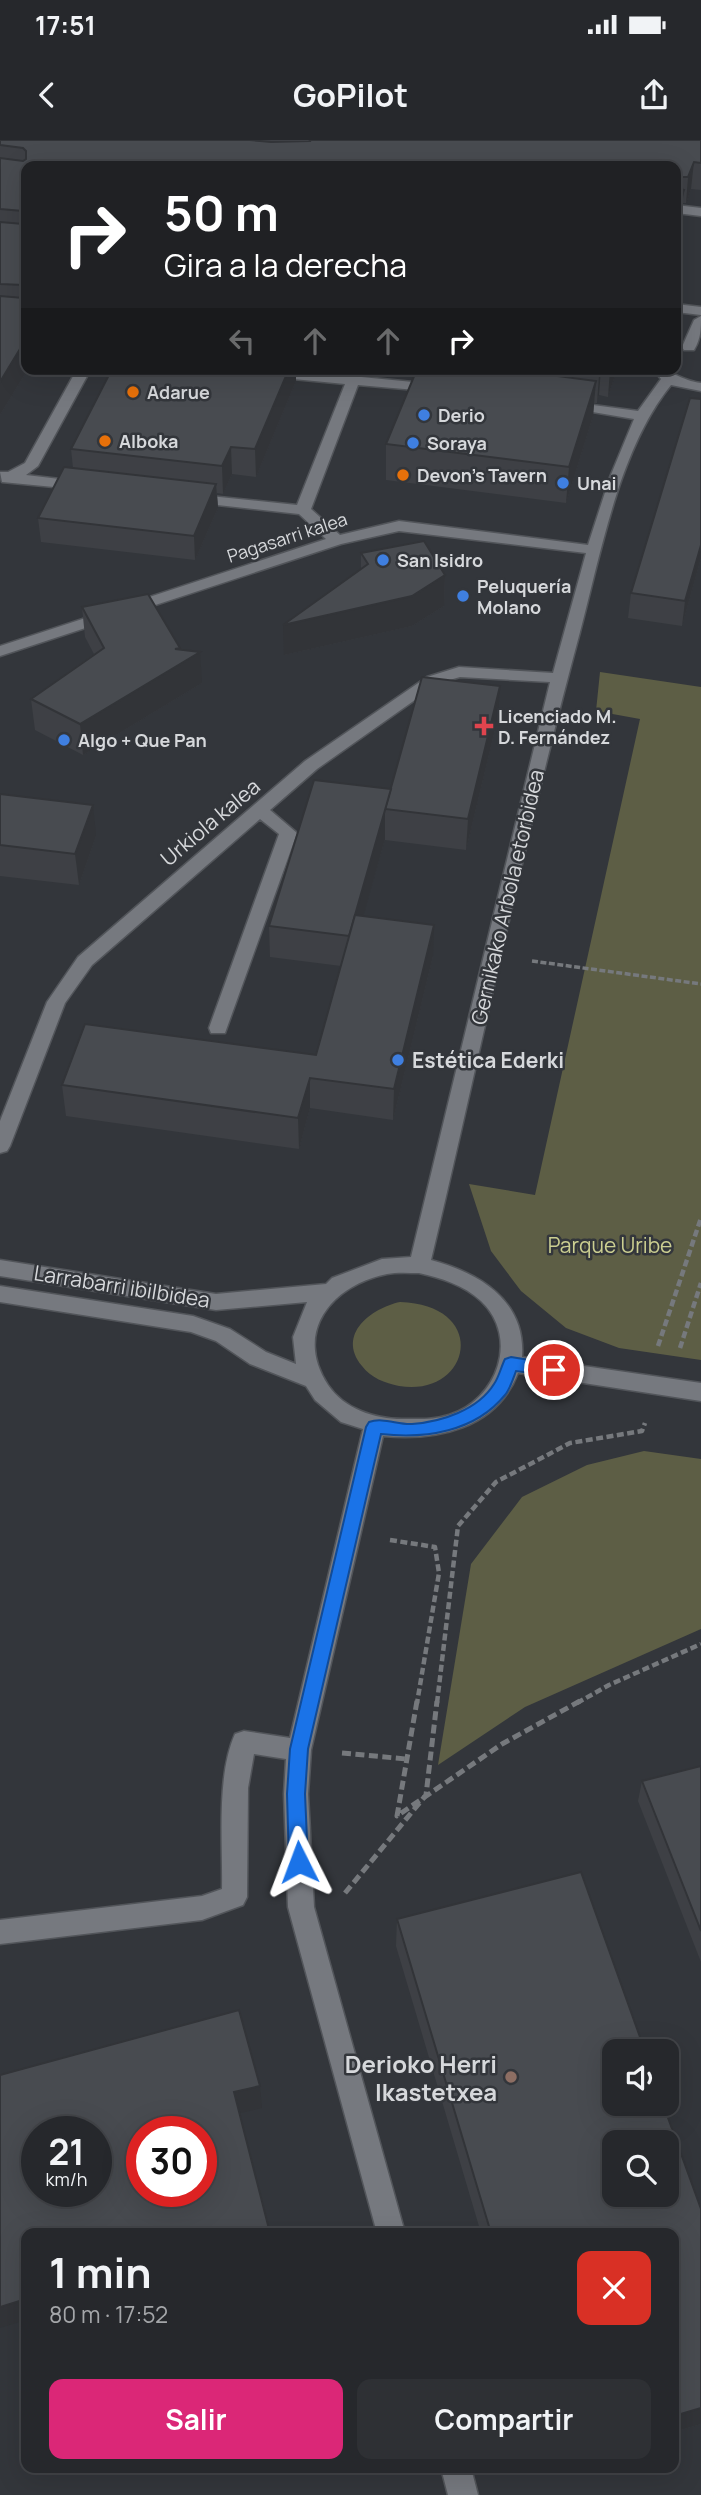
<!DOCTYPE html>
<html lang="es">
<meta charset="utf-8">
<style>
body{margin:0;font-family:Manrope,sans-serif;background:#2e3034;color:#f1f3f6;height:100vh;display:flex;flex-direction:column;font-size:26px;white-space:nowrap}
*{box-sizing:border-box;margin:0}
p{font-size:23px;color:#a4a6a9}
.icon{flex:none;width:38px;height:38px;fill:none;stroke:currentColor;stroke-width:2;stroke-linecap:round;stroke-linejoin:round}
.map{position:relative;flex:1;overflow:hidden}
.side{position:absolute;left:21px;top:2088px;width:658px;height:245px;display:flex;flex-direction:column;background:#26282c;border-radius:14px;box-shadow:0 7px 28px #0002,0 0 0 2px #424448}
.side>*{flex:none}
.top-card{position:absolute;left:21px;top:21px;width:660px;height:214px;border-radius:14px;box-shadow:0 7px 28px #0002,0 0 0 2px #424448;background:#202124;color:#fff;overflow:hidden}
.controls{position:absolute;left:602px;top:1899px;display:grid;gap:14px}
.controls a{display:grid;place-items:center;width:77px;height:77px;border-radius:14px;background:#26282c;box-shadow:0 7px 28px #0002,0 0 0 2px #424448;font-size:35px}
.speed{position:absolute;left:21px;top:1976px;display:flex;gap:14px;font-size:35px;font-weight:700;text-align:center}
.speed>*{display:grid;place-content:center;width:91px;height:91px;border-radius:50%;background:#26282c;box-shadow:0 7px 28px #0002,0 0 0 2px #424448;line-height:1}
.speed small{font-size:18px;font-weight:400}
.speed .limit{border:10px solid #d22;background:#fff;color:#111}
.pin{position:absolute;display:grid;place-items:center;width:60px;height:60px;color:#fff;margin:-30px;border:4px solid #fff;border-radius:50%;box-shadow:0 2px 7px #0007}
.me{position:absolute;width:77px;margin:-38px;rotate:357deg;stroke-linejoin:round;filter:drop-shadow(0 0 5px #0008)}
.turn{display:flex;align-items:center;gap:24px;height:147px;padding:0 28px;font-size:32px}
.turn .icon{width:91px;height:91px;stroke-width:2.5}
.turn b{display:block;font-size:49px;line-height:60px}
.lanes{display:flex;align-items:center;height:66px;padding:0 28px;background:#0003;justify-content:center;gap:35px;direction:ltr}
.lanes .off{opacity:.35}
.round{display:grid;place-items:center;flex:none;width:74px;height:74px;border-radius:14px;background:#2e3034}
.overview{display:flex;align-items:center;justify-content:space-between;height:119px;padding:0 28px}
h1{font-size:42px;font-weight:700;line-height:52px}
.primary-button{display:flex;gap:14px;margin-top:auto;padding:14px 28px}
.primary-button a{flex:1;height:80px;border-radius:14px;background:#db2777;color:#fff;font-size:28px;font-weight:700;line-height:80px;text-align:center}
.primary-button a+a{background:#2e3034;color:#f1f3f6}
.status{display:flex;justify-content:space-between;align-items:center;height:49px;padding:0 35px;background:#26282c;direction:ltr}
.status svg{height:19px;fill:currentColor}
header{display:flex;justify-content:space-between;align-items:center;height:91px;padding:0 28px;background:#26282c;font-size:32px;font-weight:700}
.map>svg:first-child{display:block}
.green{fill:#5d5e45}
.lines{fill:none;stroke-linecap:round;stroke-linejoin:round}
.street-casing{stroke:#52555a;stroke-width:3}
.path-far2{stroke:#76797d;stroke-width:3.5;stroke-dasharray:6 2.5;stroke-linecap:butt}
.path-far1{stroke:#76797d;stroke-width:4.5;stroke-dasharray:7 3.5;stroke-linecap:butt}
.path{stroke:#76797d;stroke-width:5;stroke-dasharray:9 4.5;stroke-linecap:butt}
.street{fill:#76797f;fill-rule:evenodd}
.wall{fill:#3e4045}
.shaded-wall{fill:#323438}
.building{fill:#484b50;stroke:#323438;stroke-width:2;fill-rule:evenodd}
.route{fill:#1a73e8;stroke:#114b97;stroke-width:2}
.food-dot{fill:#e8710a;stroke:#33363b;stroke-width:2.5}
.shop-dot{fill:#3f7fe0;stroke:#33363b;stroke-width:2.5}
.health-dot{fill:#e0444e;stroke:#33363b;stroke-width:2.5}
.education-dot{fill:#8d6e63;stroke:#33363b;stroke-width:2.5}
.labels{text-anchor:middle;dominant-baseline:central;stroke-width:5;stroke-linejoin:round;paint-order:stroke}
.far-poi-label{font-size:18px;font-weight:bold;fill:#d6d8db;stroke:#33363b;text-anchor:start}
.far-street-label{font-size:18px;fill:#d6d8db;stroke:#33363b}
.street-label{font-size:21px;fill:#d6d8db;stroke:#33363b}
.poi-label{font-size:21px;font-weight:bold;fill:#d6d8db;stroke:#33363b;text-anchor:start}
.park-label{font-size:21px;fill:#cccf91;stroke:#33363b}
.near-poi-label{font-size:24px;font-weight:bold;fill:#d6d8db;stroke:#33363b;text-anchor:end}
</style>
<div class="status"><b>17:51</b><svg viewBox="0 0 49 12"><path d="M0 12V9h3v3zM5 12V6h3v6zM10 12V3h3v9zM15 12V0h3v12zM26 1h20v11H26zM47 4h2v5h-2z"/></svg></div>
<header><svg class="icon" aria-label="back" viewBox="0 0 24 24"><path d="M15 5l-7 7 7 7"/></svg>GoPilot<svg class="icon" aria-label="share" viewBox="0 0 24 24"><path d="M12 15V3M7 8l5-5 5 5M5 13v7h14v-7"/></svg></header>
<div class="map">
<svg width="701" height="2355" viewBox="0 0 701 2355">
<rect width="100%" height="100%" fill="#33363b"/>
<!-- green -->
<g class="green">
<polygon points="600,532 701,547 701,1220 619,1208 566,1188 521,1151 491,1111 469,1044 535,1055 640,579 596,571"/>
<path d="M 400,1162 C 491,1165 471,1258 399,1246 C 385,1243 371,1238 362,1226 C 336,1194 372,1168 400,1162 Z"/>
<polygon points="644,1311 701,1319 701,1489 525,1567 438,1625 471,1424 522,1357 587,1325"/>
</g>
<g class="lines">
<!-- street casing -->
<g class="street-casing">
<g id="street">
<polygon points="676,65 701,68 701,76 676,73"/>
<polygon points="676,164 701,167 701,175 676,172"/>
<path d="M 701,176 C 701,189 701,198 694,210 L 684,210 L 682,207 L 694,180 Z"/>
<polygon points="77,229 91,229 38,326 26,335 85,342 92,346 85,350 2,342 0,332 8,332 25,323"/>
<path d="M 223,229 L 279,229 L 444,245 L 444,251 L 439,252 L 358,245 L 311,369 L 340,395 L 399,381 L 588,405 L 610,337 L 634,279 L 563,267 L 563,261 L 638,271 L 661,239 L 653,229 C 671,229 682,241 701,243 L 701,251 L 671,245 C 619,309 601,413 580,492 C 524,699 481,911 431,1120 C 479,1133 526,1160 522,1217 L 701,1243 L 701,1261 L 518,1233 C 496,1289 437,1301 383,1296 L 311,1610 L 308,1654 L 314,1767 L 405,2093 L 377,2093 L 288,1767 L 284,1654 L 286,1619 L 254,1614 L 248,1648 L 247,1757 L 243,1765 L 202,1780 L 0,1804 L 0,1780 L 202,1756 L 222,1749 C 223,1704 216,1636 235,1594 L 244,1591 L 290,1598 L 363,1289 L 341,1282 L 315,1260 L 306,1246 L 250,1224 L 216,1201 L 191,1192 L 0,1162 L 0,1146 L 193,1176 L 230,1189 L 266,1212 L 296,1224 L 293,1197 L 307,1162 L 216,1170 L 0,1136 L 0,1120 L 216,1154 L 326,1144 L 332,1138 L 382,1119 L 411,1117 L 550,542 L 460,537 L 439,543 L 317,629 L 270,670 L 297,693 L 225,893 L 211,893 L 209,888 L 279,694 L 260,679 L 92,825 L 65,863 L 10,1006 L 7,1011 L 0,1013 L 0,981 L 47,862 L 78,817 L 305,621 L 427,537 L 459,527 L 553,533 L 586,413 L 399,391 L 341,404 L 0,516 L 0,506 L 326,399 L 299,374 L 190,362 L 183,358 L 190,354 L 297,365 L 345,244 L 230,233 ZM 419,1133 C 441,1138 464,1145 481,1161 C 520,1198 497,1260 449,1275 C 434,1280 418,1279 402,1279 C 375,1279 344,1269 328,1245 C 293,1192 332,1145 387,1134 C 397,1132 409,1133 419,1133 Z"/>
<polygon points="441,2328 471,2328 478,2355 448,2355"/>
</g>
</g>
<!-- path-far2 -->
<polyline class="path-far2" points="532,821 701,844"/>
<!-- path-far1 -->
<g class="path-far1">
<polyline points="658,1206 701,1078"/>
<polyline points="680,1208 701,1143"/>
<polyline points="390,1400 435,1407 439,1433 417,1563"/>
<polyline points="437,1563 458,1386 496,1342 570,1303 642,1291 645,1283"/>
<polyline points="577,1563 609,1545 701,1504"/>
</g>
<!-- path -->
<g class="path">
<polyline points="417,1561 397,1676 502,1604 580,1561"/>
<polyline points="342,1613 406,1619"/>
<polyline points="345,1753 426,1655 437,1561"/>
</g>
<!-- street -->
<use href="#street" class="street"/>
</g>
<!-- wall -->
<g class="wall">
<polygon points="0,0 701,0 701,50 691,49 686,63 682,63 681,76 26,26 26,229 28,229 0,275"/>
<polygon points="112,229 296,229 296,241 256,337 232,334 223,354 217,353 218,368 195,420 41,402 38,378 73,328 71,309"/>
<polygon points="361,229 517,229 516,231 528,232 528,229 617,229 608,257 599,255 597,263 594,263 593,276 566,363 386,340 386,304 414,237"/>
<polygon points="361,413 445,435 444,466 412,486 284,515 361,429"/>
<polygon points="701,418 682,486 628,478 631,453"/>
<polygon points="82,467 180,508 202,543 83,615 35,590 31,559 94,514 85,497"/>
<polygon points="498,577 466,710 385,700 385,699 363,776 433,816 393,980 310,968 299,1009 66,976 62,945 316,915 341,826 270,817 269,786 391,649"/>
<polygon points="0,654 96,696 79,745 0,736"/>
<polygon points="701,1626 701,1822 638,1661 642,1641"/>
<polygon points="397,1779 701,2069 701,2284 674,2292 674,2093 481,2093 396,1806"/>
</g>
<!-- shaded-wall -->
<g class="shaded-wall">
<polygon points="694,22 691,49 686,63 688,37"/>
<polygon points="684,50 681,76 676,90 676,72"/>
<polygon points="26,199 26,229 28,229 0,275 0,242"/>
<polygon points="289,229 296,229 296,241 256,337 255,309"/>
<polygon points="601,229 599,255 597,263 599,235"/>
<polygon points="610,229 617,229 608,257"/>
<polygon points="596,241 593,276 566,363 569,327"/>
<polygon points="231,307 232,334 223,354 222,326"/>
<polygon points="216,344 218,368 195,420 194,396"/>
<polygon points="701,405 701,418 682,486 685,461"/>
<polygon points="445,435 444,466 412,486 284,515 283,485"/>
<polygon points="180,508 181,523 200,512 202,543 83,615 80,584 175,509"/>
<polygon points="500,546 498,577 466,710 468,679"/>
<polygon points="93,665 96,696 79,745 75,714"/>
<polygon points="385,669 385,699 349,827 349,796"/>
<polygon points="434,785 433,816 393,980 394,949"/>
<polygon points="310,938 310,968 299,1009 298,978"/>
<polygon points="260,1946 262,1968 236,1974 234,1952"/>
<polygon points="269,2089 269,2093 255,2093"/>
<polygon points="26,2159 26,2180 0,2188 0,2167"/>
<polygon points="701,2268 701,2284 674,2292 674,2276"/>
</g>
<!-- building -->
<g class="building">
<polygon points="0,0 250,0 271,2 311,1 309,0 701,0 701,23 694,22 688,37 677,37 677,48 684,50 676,72 676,26 26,26 26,199 0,242 0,156 23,158 26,148 23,145 0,144 0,82 23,84 26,73 23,71 0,69 0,18 23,21 26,19 26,11 23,8 0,5"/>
<polygon points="112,229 289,229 255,309 231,307 222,326 71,309"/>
<polygon points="417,229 505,229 596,241 569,327 386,304"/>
<polygon points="551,229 601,229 599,235"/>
<polygon points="690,258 701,259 701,405 685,461 631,453"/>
<polygon points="64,327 216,344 194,396 38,378"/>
<polygon points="424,401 445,435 412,456 283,485 368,424 361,413"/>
<polygon points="148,454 180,508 175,509 200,512 80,584 31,559 104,508 82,467"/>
<polygon points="422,537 500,546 468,679 385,669"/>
<polygon points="314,640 391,649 349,796 269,786"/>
<polygon points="0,654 93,665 75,714 0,705"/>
<polygon points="355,775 434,785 394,949 310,938 298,978 62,945 85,884 316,915"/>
<polygon points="701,1626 701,1791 642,1641"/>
<path d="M 581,1732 L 645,1911 L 614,1911 L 614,1964 L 663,1964 L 701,2069 L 701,2268 L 674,2276 L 674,2093 L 491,2093 L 397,1779 ZM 614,2002 L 667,2002 L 667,2054 L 614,2054 Z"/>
<path d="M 239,1870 L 260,1946 L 234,1952 L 269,2089 L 255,2093 L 26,2093 L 26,2159 L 0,2167 L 0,1935 ZM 37,1992 L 96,1992 L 96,2051 L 37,2051 ZM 142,1992 L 201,1992 L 201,2051 L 142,2051 Z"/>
</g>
<!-- route -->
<path class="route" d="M 511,1217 L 554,1224 L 562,1230 L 554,1236 L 516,1231 C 513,1239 510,1249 505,1255 C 475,1292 425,1299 381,1294 L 308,1609 L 305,1654 L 308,1722 L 306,1728 L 299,1730 L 292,1728 L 289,1722 L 287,1654 L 290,1609 L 366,1287 L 369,1282 C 383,1277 398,1285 412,1284 C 441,1282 478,1270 494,1244 C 499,1237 501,1227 505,1219 Z"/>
<!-- markers -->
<g class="food-dot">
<circle cx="133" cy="252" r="7"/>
<circle cx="105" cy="301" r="7"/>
<circle cx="403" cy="335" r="7"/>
</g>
<g class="shop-dot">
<circle cx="424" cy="275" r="7"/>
<circle cx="413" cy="303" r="7"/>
<circle cx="563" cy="343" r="7"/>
<circle cx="383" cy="420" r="7"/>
<circle cx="463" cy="456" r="7"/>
<circle cx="64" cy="600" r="7"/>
<circle cx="398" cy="920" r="7"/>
</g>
<path class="health-dot" d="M480.5 575.5h7v7h7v7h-7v7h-7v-7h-7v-7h7z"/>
<circle class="education-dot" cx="511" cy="1937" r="7"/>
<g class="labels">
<!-- far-poi labels -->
<g class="far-poi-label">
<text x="147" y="252">Adarue</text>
<text x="438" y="275">Derio</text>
<text x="119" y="301">Alboka</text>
<text x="427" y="303">Soraya</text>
<text x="417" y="335">Devon's Tavern</text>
<text x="577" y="343">Unai</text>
<text x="397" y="420">San Isidro</text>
<text x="477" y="446">Peluquería<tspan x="477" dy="21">Molano</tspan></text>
<text x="498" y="576">Licenciado M.<tspan x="498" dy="21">D. Fernández</tspan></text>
<text x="78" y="600">Algo + Que Pan</text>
</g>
<!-- far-street labels -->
<g class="far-street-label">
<text transform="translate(287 397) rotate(-18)">Pagasarri kalea</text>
</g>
<!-- street labels -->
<g class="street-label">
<text transform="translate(210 682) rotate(-40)">Urkiola kalea</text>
<text transform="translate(507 757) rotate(-77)">Gernikako Arbola etorbidea</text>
<text transform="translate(122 1146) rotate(9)">Larrabarri ibilbidea</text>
</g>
<!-- poi labels -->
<g class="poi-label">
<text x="412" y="920">Estética Ederki</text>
</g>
<!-- park labels -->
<g class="park-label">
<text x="610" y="1105">Parque Uribe</text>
</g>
<!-- near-poi labels -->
<g class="near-poi-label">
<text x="497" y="1923">Derioko Herri<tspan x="497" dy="28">Ikastetxea</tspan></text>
</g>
</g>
</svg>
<div class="controls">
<a><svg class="icon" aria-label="sound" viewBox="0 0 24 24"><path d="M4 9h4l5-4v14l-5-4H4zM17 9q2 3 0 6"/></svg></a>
<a><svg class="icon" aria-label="search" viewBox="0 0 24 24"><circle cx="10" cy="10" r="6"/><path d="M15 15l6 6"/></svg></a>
</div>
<div class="speed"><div>21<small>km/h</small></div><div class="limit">30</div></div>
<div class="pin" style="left:554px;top:1230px;background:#d93025"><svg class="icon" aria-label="arrive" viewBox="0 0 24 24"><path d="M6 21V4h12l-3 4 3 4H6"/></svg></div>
<svg class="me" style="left:299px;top:1722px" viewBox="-20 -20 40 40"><path d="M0-17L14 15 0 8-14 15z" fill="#1a73e8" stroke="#fff" stroke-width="4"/></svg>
<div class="top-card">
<div class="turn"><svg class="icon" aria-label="right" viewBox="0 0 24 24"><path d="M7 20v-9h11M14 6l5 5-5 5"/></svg><div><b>50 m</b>Gira a la derecha</div></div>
<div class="lanes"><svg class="icon off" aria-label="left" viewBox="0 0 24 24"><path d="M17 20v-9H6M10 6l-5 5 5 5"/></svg><svg class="icon off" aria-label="ahead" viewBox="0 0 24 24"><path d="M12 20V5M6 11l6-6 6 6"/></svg><svg class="icon off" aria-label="ahead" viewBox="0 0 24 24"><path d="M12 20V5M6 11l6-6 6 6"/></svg><svg class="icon" aria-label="right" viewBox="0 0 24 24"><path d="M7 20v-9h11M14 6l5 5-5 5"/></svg></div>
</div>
<section class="side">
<div class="overview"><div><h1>1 min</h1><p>80 m · 17:52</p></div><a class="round" style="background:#d93025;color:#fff"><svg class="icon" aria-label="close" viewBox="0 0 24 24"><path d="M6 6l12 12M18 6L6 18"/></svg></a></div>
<div class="primary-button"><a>Salir</a><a>Compartir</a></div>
</section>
</div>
